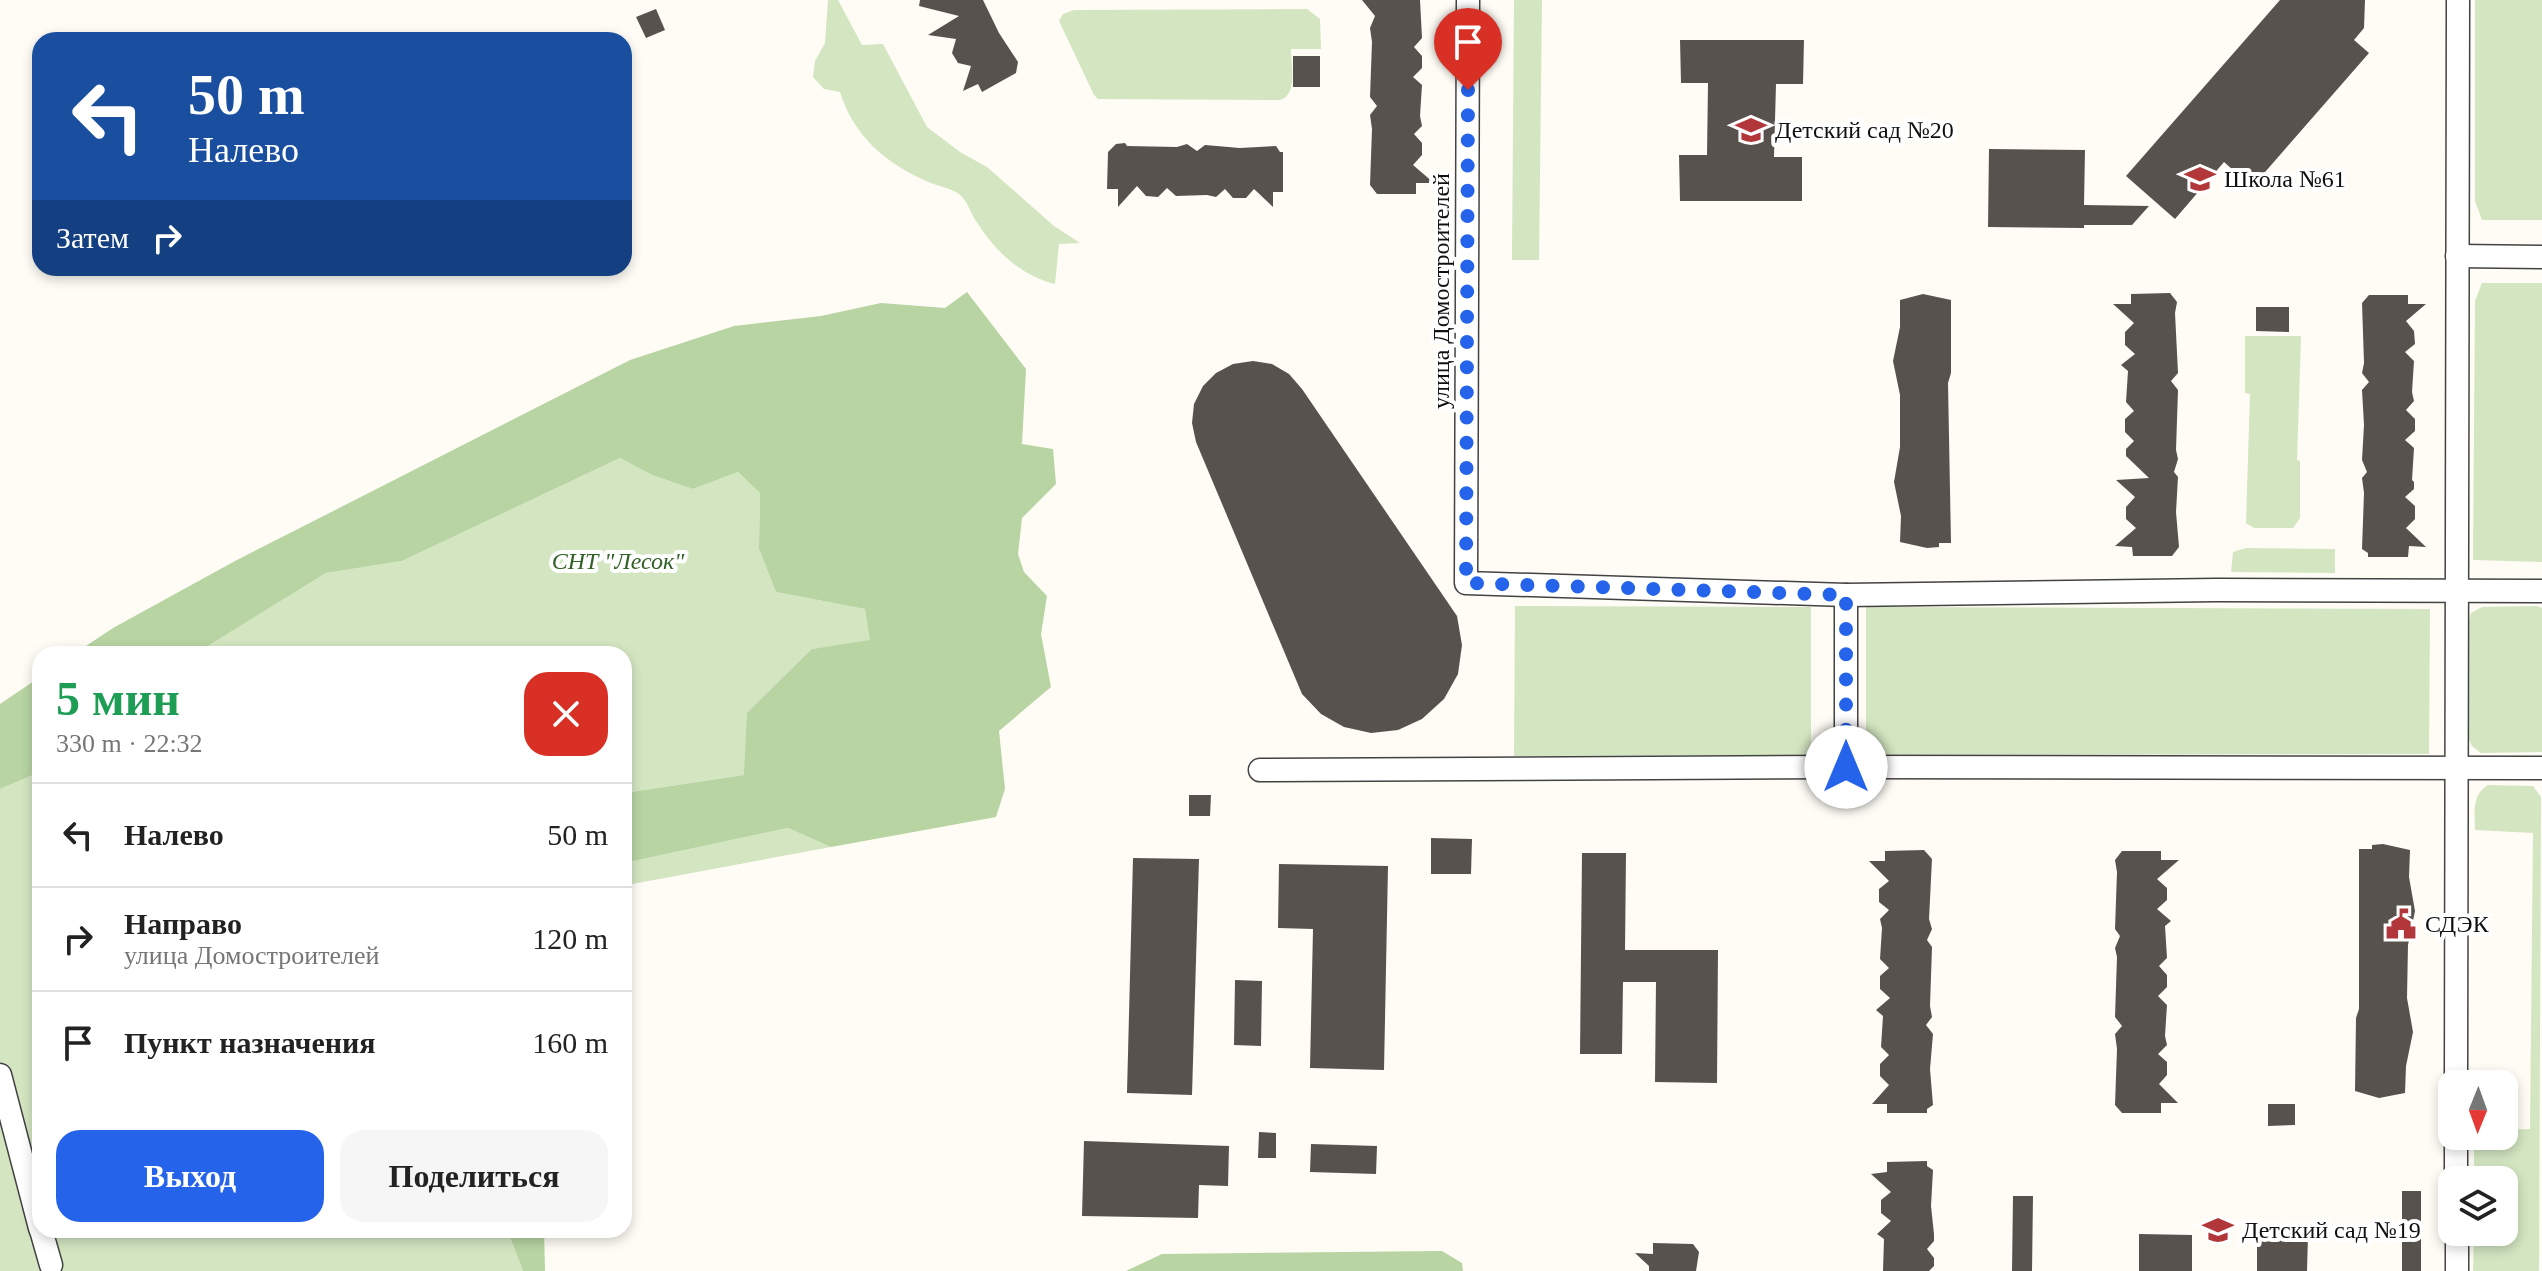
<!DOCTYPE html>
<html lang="ru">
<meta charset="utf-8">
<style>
body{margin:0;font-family:"Times New Roman",serif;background:#f6f6f6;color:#222;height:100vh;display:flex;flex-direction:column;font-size:30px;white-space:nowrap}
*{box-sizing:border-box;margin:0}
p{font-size:26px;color:#767676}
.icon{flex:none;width:44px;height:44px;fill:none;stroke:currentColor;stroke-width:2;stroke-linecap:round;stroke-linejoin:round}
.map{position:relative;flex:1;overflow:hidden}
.side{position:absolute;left:32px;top:646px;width:600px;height:592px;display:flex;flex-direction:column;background:#fff;border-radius:24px;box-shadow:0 4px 12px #0003}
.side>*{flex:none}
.guide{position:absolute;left:32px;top:32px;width:600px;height:244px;border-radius:24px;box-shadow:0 4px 12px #0003;background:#1a4fa0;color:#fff;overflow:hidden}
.needle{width:52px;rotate:181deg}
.tools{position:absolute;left:2438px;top:1070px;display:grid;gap:16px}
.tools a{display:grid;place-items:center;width:80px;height:80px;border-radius:16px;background:#fff;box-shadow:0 4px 12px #0003;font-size:40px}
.pin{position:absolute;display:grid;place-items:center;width:68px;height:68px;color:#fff;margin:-82px -34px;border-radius:50% 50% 50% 0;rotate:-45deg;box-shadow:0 0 8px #0007}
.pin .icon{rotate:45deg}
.me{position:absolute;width:88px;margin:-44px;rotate:0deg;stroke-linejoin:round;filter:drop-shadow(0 0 6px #0008)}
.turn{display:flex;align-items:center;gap:28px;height:168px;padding:0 24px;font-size:36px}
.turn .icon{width:104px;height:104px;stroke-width:2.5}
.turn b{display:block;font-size:56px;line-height:68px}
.then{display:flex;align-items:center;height:76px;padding:0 24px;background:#0003;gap:16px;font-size:30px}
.round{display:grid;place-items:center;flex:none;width:84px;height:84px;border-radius:24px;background:#f6f6f6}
.head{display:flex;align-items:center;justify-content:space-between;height:136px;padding:0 24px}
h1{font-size:48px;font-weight:700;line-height:60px;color:#1e9e55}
.primary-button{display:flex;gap:16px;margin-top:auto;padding:16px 24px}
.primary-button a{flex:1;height:92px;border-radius:24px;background:#2563eb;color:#fff;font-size:32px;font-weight:700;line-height:92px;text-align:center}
.primary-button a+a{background:#f6f6f6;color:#222}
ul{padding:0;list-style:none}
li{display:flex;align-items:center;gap:24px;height:104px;padding:0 24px;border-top:2px solid #e0e0e0}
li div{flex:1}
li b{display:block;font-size:30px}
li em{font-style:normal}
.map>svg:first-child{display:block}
.green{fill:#d3e5c1}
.forest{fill:#b7d4a2}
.building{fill:#58524e}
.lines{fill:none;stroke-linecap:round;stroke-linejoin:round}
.minor-casing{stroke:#434343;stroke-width:25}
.minor{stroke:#fff;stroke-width:22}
.route{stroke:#2563eb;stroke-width:14;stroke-dasharray:0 25.2}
.labels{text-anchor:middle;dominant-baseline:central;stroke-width:8;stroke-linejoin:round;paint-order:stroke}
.poi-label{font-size:24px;fill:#101010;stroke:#fff;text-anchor:start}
.street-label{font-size:24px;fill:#101010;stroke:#fff}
.park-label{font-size:24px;font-style:italic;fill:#326127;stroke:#fff}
</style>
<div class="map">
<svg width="2542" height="1271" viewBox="0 0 2542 1271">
<rect width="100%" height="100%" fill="#fefcf5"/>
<!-- green -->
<g class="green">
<path d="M 828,0 L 838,0 L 862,45 L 883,44 L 927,127 L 960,152 L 987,167 L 1054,226 L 1080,243 L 1059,244 L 1055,284 C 1020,275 995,251 976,221 C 971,214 967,200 960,195 C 952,188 936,186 926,181 C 884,162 854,136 840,92 L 824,89 L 813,77 L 815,61 L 825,43 Z"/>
<polygon points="1514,0 1542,0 1539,260 1512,260"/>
<polygon points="2475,0 2542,0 2542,220 2482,220 2475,201"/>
<path d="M 1307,9 L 1320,19 L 1321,49 L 1291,49 C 1291,65 1298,95 1280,100 L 1098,99 L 1094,95 L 1059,21 L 1063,14 L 1074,10 Z"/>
<polygon points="2482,283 2542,283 2542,562 2473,560 2475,301"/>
<polygon points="2245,336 2301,336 2297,460 2300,461 2300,518 2293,528 2254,528 2246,523 2250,394 2245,393"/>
<polygon points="620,458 652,475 693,489 738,472 760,493 759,549 776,592 865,609 871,641 812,649 744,775 624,793 624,654 195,654 326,573 402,561"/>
<polygon points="2246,548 2335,549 2335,573 2231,572 2233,552"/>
<polygon points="1515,606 1811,607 1811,755 1514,756"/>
<polygon points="2537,606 2542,608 2542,752 2481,753 2472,746 2468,738 2468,623 2471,613 2482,607"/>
<polygon points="1866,607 2430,609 2429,754 1866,755"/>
<polygon points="40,772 40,1230 511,1230 510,1237 523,1271 0,1271 0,789"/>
<path d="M 2488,785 L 2533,786 L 2541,797 L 2539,1271 L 2473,1271 L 2474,1232 L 2504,1232 L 2504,1180 L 2474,1180 L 2474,1136 L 2504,1136 L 2504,1130 L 2530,1129 L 2533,833 L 2475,830 C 2475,813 2471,795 2488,785 Z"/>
<polygon points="788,828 831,847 627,885 624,888 624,863"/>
</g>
<!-- forest -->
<g class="forest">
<polygon points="967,292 1026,369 1022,444 1053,449 1056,484 1022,518 1018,554 1024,572 1047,596 1041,634 1051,687 999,731 1005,789 996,817 831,847 788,828 624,863 624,793 744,775 747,713 812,649 870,640 865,609 776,592 759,549 760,493 738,472 693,489 652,475 620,458 402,561 326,573 195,654 74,654 113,628 235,561 630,360 734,326 821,316 881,303 945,308"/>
<polygon points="40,677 40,772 0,789 0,704"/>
<polygon points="511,1230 544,1230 545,1271 523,1271 510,1237"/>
<polygon points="1442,1251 1462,1263 1463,1271 1126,1271 1162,1254"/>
</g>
<!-- building -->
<g class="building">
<polygon points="920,0 983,0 999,33 1018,62 1016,73 982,92 978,84 963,91 971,66 958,63 952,53 956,39 928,35 959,16 919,6"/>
<polygon points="1362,0 1420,0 1422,38 1414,47 1422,56 1422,68 1413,77 1422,85 1420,116 1422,126 1414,134 1422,143 1422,155 1413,165 1434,183 1416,183 1416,194 1377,194 1370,185 1372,129 1370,115 1377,106 1370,97 1372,42 1370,28 1375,16"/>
<polygon points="2280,0 2365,0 2364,28 2354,40 2369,53 2252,187 2224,162 2175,219 2126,176"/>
<polygon points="656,9 665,30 646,38 636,17"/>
<polygon points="1680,40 1804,40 1803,84 1776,84 1774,157 1802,157 1802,201 1680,201 1679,155 1707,155 1708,83 1681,83"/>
<rect x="1293" y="56" width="27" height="31"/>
<polygon points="1125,143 1127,146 1177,147 1187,144 1197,151 1205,145 1240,148 1276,146 1280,152 1283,152 1283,192 1273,192 1273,207 1254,189 1246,198 1233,198 1225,189 1216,197 1207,195 1176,196 1167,188 1158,197 1146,196 1137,186 1118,207 1118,189 1107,189 1108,152 1116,144"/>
<polygon points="1989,149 2085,150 2084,205 2149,206 2132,225 2084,225 2084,228 1988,227"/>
<polygon points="2170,293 2177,302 2175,313 2178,373 2171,381 2178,390 2176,450 2178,459 2174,472 2178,477 2176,512 2179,547 2172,556 2133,556 2132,547 2115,546 2136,528 2126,519 2126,507 2135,497 2116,480 2149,478 2126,456 2126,449 2134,441 2125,432 2125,419 2134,411 2126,402 2128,371 2121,365 2135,354 2125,345 2125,332 2134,323 2113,304 2131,304 2131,294"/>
<polygon points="1923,294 1951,300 1951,373 1948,383 1951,543 1939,543 1939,547 1927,548 1900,542 1901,516 1894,482 1900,447 1900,395 1893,361 1900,327 1900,300"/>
<polygon points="2369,295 2408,295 2408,304 2426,304 2406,321 2414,331 2415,344 2405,352 2414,361 2412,392 2414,401 2406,410 2415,419 2415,431 2405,440 2414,448 2412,480 2414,482 2414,489 2405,497 2415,506 2415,519 2406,528 2426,547 2409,546 2408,557 2368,557 2368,553 2362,549 2364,493 2362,478 2367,472 2362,460 2364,425 2362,390 2369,382 2362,373 2364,363 2362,303"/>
<polygon points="2256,307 2289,307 2289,332 2256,331"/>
<polygon points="1253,361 1272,364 1289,374 1302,389 1457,616 1462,645 1458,674 1444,699 1422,719 1398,730 1371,733 1344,727 1321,714 1302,694 1196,442 1192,423 1194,404 1203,386 1216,373 1233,364"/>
<polygon points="1189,795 1211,795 1210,816 1189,816"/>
<polygon points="1431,838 1472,839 1471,874 1431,874"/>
<polygon points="2383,844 2410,850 2409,877 2415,911 2408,945 2407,998 2413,1032 2406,1066 2405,1093 2379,1098 2355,1091 2356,1018 2359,1009 2359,849 2372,849 2372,845"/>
<polygon points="1924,850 1932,859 1929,919 1932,929 1927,940 1932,947 1930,1006 1932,1017 1926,1025 1933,1034 1930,1069 1933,1105 1927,1109 1927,1113 1887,1113 1887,1104 1872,1104 1889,1085 1880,1076 1880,1064 1889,1055 1881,1047 1883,1016 1876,1010 1890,998 1880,989 1880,976 1889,968 1880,959 1882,928 1880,919 1889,910 1879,902 1879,889 1889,881 1869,861 1885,861 1885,851"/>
<polygon points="2122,851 2161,851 2161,860 2179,860 2157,879 2167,888 2167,900 2157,909 2171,921 2165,926 2167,958 2159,966 2167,975 2167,987 2158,996 2167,1005 2165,1036 2167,1045 2158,1054 2167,1062 2167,1075 2159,1084 2178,1103 2161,1103 2161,1113 2122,1113 2115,1105 2117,1049 2115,1034 2122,1026 2115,1017 2117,957 2115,948 2120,936 2115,929 2117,872 2115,860"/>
<polygon points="1582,853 1626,853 1625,950 1718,950 1717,1083 1655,1082 1656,982 1623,982 1622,1054 1580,1054"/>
<polygon points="1133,858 1199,859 1192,1095 1127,1093"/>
<polygon points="1279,864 1388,866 1384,1070 1310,1068 1313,929 1278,928"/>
<polygon points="1235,980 1262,981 1261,1046 1234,1045"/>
<polygon points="2268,1104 2295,1104 2295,1125 2268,1126"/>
<polygon points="1259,1132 1276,1133 1276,1158 1258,1158"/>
<polygon points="1084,1141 1229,1146 1228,1186 1199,1185 1198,1218 1082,1216"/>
<polygon points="1311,1144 1377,1146 1376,1174 1310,1172"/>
<polygon points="1927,1161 1927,1166 1933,1170 1931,1206 1934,1234 1934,1241 1927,1249 1934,1258 1934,1266 1929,1271 1883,1271 1884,1239 1877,1234 1891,1221 1881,1213 1881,1200 1891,1192 1871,1174 1887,1172 1887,1162"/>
<rect x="2402" y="1191" width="19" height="80"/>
<polygon points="2013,1196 2033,1196 2032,1271 2012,1271"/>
<polygon points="2139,1234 2192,1235 2192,1271 2139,1271"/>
<polygon points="2257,1235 2308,1235 2307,1271 2257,1271"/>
<polygon points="1653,1243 1693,1244 1699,1252 1696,1271 1649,1271 1649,1266 1635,1253 1653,1254"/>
</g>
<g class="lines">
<!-- minor casing -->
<g class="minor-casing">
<g id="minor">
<polyline points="1468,0 1466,583 1846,595 2216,590 2542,591"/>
<polyline points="2457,256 2542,257"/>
<polyline points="1846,767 1846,595"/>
<polyline points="1260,770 1846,767 2542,768"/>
<polyline points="0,1075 40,1228"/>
<polyline points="2456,1084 2458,0"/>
<polyline points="2456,1136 2456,1180"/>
<polyline points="41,1230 51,1265"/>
<polyline points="2457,1232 2457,1271"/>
</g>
</g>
<!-- minor -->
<use href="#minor" class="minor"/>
</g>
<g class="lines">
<!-- route -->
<polyline class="route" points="1468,90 1466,583 1846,595 1846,767"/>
</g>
<!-- icons -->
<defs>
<g id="school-bare" transform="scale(2.4)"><path d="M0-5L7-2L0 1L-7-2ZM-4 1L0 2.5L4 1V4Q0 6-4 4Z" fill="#b1373a" stroke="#fff" stroke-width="2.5" paint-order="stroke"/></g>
<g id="civic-bare" transform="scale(2.4)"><path d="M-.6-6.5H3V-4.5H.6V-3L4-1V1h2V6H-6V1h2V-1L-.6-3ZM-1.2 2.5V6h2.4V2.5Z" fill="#b1373a" stroke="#fff" stroke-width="2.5" paint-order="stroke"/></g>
</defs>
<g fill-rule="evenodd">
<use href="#school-bare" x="1751" y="130"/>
<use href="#school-bare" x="2200" y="179"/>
<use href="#civic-bare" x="2401" y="924"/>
<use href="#school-bare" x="2218" y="1230"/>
</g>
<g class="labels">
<!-- poi labels -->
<g class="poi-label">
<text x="1775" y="130">Детский сад №20</text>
<text x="2224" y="179">Школа №61</text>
<text x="2425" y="924">СДЭК</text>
<text x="2242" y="1230">Детский сад №19</text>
</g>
<!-- street labels -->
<g class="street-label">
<text transform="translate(1441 291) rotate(-90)">улица Домостроителей</text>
</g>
<!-- park labels -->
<g class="park-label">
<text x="618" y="561">СНТ "Лесок"</text>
</g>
</g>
</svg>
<div class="tools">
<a><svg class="needle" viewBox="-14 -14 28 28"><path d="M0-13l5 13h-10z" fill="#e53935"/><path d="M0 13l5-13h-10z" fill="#767676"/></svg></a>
<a><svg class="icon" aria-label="layers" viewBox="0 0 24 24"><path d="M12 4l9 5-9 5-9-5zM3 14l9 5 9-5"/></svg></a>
</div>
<div class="pin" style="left:1468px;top:90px;background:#d93025"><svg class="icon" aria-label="arrive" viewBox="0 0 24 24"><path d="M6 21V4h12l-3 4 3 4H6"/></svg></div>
<svg class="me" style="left:1846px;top:767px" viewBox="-20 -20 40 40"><circle r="19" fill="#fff"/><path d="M0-13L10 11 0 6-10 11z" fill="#2563eb"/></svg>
<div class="guide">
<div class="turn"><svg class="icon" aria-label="left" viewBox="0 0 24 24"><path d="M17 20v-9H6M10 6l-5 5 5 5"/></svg><div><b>50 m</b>Налево</div></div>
<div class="then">Затем<svg class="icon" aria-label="right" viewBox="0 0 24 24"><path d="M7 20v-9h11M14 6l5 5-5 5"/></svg></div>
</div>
<section class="side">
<div class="head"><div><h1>5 мин</h1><p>330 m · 22:32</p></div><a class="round" style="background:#d93025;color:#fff"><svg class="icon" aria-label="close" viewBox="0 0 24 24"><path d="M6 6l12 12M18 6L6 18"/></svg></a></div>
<ul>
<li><svg class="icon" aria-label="left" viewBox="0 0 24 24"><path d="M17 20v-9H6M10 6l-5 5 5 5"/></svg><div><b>Налево</b></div><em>50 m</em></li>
<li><svg class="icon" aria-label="right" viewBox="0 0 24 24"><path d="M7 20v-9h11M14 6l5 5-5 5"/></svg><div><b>Направо</b><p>улица Домостроителей</p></div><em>120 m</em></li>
<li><svg class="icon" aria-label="arrive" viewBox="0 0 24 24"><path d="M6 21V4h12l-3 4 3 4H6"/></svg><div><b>Пункт назначения</b></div><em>160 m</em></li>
</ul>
<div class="primary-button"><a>Выход</a><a>Поделиться</a></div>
</section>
</div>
